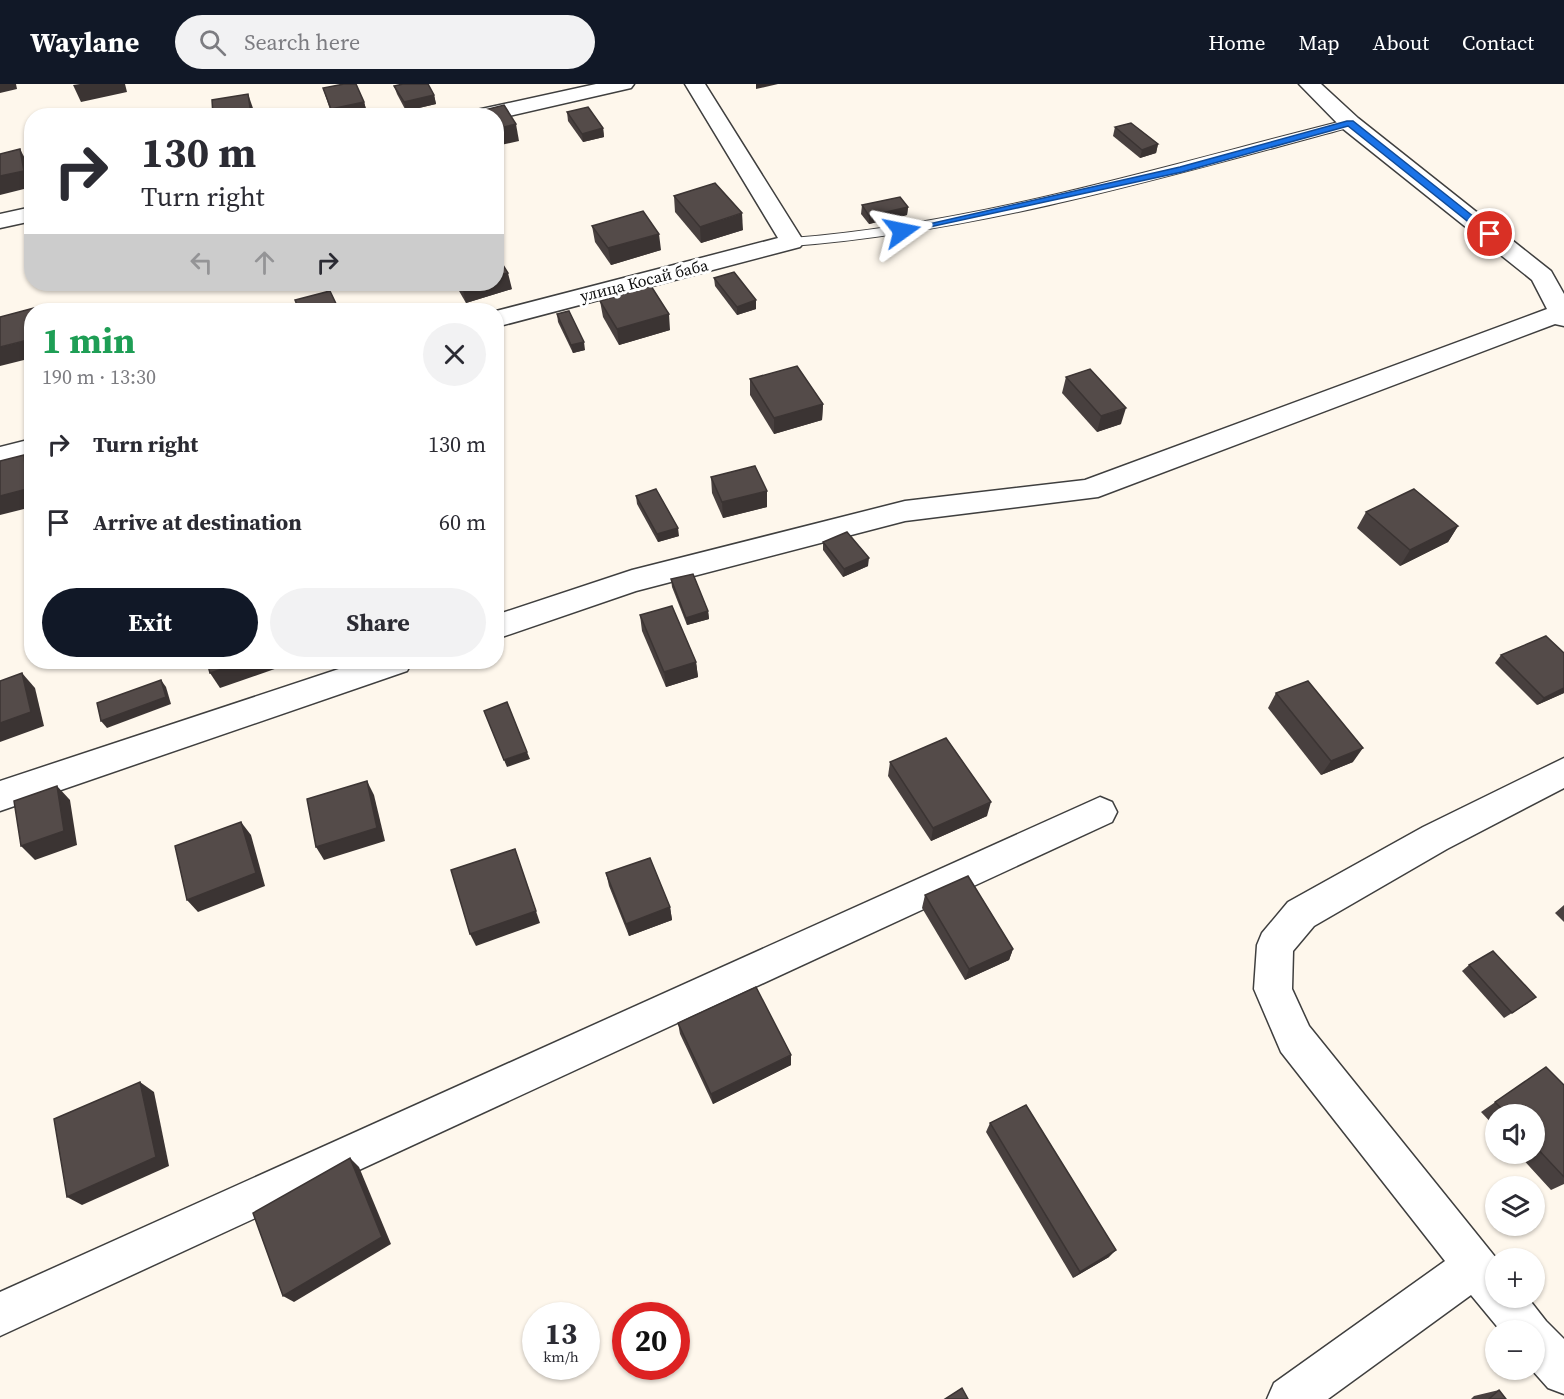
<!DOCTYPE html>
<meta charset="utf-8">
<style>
body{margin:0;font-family:"Source Serif 4",serif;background:#f2f2f3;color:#2b2b33;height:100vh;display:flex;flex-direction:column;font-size:22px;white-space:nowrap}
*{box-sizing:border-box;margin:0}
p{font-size:20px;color:#7c7c81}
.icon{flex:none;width:33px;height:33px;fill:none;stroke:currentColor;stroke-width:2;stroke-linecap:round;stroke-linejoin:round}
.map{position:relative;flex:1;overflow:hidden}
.side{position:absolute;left:24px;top:219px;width:480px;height:366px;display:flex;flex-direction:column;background:#fff;border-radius:24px;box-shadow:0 2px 4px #0004}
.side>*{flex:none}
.top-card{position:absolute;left:24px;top:24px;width:480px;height:183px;border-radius:24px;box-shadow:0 2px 4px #0004;background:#fff;color:#2b2b33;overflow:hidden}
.controls{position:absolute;left:1485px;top:1020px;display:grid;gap:12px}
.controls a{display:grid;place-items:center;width:60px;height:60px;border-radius:50%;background:#fff;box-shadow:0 2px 4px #0004;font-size:30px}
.speed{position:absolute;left:522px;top:1218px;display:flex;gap:12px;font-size:30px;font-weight:700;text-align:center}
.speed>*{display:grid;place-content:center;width:78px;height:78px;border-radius:50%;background:#fff;box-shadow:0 2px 4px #0004;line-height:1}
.speed small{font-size:15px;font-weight:400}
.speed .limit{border:9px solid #d22;background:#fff;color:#111}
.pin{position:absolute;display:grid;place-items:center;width:51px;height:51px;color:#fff;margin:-26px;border:3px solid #fff;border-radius:50%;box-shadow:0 2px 6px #0007}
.me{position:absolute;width:66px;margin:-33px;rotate:78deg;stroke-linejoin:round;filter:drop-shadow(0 0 4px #0008)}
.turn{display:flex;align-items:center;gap:21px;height:126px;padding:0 18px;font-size:27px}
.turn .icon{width:78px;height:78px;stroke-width:2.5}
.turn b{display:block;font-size:42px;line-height:51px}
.lanes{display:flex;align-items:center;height:57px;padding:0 18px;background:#0003;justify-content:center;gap:30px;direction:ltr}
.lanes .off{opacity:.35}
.round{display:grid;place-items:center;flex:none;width:63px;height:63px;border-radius:32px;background:#f2f2f3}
.headline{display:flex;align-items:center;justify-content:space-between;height:102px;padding:0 18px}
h1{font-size:36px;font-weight:700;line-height:45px;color:#1e9e55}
.button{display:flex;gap:12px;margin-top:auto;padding:12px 18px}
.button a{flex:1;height:69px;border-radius:36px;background:#111827;color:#fff;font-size:24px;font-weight:700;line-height:69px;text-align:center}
.button a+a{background:#f2f2f3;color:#2b2b33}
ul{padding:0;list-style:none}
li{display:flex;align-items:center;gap:18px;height:78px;padding:0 18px}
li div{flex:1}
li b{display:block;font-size:22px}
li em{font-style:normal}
header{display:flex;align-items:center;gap:36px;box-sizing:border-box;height:84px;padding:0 30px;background:#111827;color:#fff}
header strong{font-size:28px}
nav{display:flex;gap:33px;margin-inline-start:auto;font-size:21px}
.search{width:420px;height:54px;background:#f2f2f3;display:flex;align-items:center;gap:15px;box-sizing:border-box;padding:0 21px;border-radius:33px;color:#7c7c81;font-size:22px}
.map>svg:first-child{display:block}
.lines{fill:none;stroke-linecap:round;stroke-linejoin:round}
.service-casing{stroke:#3f3f3f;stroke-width:2}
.minor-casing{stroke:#3f3f3f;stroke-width:3}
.service{fill:#fff;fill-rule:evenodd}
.minor{fill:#fff;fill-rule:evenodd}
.wall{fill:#48403f}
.shaded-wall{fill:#3b3433}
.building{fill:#544b49;stroke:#3b3433;stroke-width:1.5}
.route{fill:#1a73e8;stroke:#114b97;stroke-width:1.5}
.labels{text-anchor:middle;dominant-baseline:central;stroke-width:6;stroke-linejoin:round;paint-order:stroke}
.far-street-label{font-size:16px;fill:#0c0c0c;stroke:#fff}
</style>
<header>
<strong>Waylane</strong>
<div class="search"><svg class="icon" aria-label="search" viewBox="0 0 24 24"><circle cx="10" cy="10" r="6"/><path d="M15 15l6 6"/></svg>Search here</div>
<nav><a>Home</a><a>Map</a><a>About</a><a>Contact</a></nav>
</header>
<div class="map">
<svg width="1564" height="1315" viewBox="0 0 1564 1315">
<rect width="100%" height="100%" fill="#fef7ec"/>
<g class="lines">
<!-- service casing -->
<g class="service-casing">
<path id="service" d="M 1350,35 L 1355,36 L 1356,39 L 1355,42 C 1170,92 983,147 792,162 L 785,158 L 792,154 C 982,139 1166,81 1350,35 Z"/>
</g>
<!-- minor casing -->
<g class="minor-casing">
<g id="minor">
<polygon points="596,0 634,0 631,4 496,35 496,32 470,32 472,27"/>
<polygon points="685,0 705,0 804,158 800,163 496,243 496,227 778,154"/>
<polygon points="1299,0 1321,0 1358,34 1551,187 1564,210 1564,242 1555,240 1098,413 905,437 636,507 496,555 496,531 632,486 905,417 1085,396 1547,225 1532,196 1342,44"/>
<polygon points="32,123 32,137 0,144 0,130"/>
<polygon points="32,355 32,374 0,383 0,363"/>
<polygon points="360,578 412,578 407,587 0,727 0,697"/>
<polygon points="1564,674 1564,704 1447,765 1314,842 1293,867 1292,905 1309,942 1496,1174 1496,1214 1528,1214 1546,1237 1564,1255 1564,1310 1548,1304 1532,1286 1534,1286 1534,1246 1500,1246 1471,1211 1328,1315 1267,1315 1274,1299 1445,1177 1281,968 1254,905 1257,861 1262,849 1288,818 1423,743"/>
<polygon points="1100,713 1112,718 1117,728 1112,738 0,1252 0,1208"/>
</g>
</g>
<!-- service -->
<use href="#service" class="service"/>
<!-- minor -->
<use href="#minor" class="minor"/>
</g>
<!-- wall -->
<g class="wall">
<polygon points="394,2 434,11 436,20 406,27 397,10"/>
<polygon points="323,4 364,18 368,32 332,32"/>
<polygon points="567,28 603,44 604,53 583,58 568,37"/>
<polygon points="1115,43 1158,60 1156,69 1140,74 1113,52"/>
<polygon points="674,112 743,146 701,159 675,128"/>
<polygon points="862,121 908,123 907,131 869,140 861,130"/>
<polygon points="592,142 661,166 611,181 595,158"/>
<polygon points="714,194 756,225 737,231 715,202"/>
<polygon points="455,200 496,200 512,205 466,219"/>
<polygon points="600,217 670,246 619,261 603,233"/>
<polygon points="557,230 585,266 573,269 558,238"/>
<polygon points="1066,293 1121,340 1097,348 1062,309"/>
<polygon points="750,295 823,320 822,336 774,350 750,311"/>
<polygon points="711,393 767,407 767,423 723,434 712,409"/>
<polygon points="636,412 679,452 658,458 637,420"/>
<polygon points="1366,428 1458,442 1448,458 1400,482 1357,444"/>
<polygon points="823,458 868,482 843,493 823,466"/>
<polygon points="671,495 708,527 709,535 687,541 672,503"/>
<polygon points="640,531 696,578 698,593 666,603 642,547"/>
<polygon points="1564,569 1564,609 1537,621 1495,579 1501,571"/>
<polygon points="1276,609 1353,678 1321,691 1268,624"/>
<polygon points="890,678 987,732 931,757 888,692"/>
<polygon points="606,789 670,823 672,836 629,852 609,802"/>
<polygon points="925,811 1013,865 1009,876 965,896 922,824"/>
<polygon points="1564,821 1564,838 1555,829"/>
<polygon points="1469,881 1528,919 1504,934 1462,887"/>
<polygon points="678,939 791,981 713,1020 680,950"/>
<polygon points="1546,983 1564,1001 1564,1100 1551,1106 1518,1070 1534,1070 1534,1030 1496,1030 1496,1044 1481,1028"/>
<polygon points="990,1039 1109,1173 1073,1194 986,1048"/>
<polygon points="1499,1306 1506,1315 1471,1315 1474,1312"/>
</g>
<!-- shaded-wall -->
<g class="shaded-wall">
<polygon points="0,0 16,0 17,5 0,9"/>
<polygon points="80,0 125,0 127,8 81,18 73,1"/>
<polygon points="756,0 778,0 756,5"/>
<polygon points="248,10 254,27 255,32 243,32"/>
<polygon points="434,11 436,20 406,27 404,18"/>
<polygon points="364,18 368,32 333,32 331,25"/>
<polygon points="516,40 519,57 496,62 496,45"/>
<polygon points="603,44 604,53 583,58 582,50"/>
<polygon points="1158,60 1156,69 1140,74 1142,66"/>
<polygon points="20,65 29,82 32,94 32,103 0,111 0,92"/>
<polygon points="908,123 907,131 869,140 869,132"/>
<polygon points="742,129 743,146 701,159 700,143"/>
<polygon points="659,150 661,166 611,181 608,164"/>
<polygon points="508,189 512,205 466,219 462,202 471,200 496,200 496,192"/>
<polygon points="756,216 756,225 737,231 737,223"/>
<polygon points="669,230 670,246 619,261 617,245"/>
<polygon points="32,255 32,274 0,282 0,263"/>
<polygon points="584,258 585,266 573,269 571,261"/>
<polygon points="823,320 822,336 774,350 774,334"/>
<polygon points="1126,324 1121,340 1097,348 1101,332"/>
<polygon points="24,371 32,383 32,423 0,431 0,412"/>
<polygon points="767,407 767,423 723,434 722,418"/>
<polygon points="1458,442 1448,458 1400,482 1410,466"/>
<polygon points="678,444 679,452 658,458 657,450"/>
<polygon points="869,474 868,482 843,493 844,485"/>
<polygon points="708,527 709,535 687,541 686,534"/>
<polygon points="244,578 289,578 289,580 220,604 210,589"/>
<polygon points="696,578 698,593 666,603 664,588"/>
<polygon points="22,589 35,604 44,642 0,658 0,639"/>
<polygon points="161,596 166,603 171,620 107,644 101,637"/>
<polygon points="1564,604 1564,609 1537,621 1544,614"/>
<polygon points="1363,664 1353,678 1321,691 1331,677"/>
<polygon points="527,668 530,675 507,683 504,676"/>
<polygon points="367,697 374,711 385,757 324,776 316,763"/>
<polygon points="57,702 70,716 77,761 35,776 21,762"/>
<polygon points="991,718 987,732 931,757 933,744"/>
<polygon points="241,738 251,751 265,802 198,828 187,816"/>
<polygon points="515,765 540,839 476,862 470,850"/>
<polygon points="670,823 672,836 629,852 626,840"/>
<polygon points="1013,865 1009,876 965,896 969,885"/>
<polygon points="791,971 791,981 713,1020 711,1010"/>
<polygon points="140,998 154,1008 169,1082 82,1121 67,1113"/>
<polygon points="350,1074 359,1083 391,1160 294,1218 283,1212"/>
<polygon points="1116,1166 1109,1173 1073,1194 1080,1188"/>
</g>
<!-- building -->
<g class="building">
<polygon points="344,0 356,0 364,18 331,25 323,4"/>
<polygon points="403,0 428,0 434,11 404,18 394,2"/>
<polygon points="248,10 251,30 243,32 213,32 212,16"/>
<polygon points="504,21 516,40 496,45 496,32 461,32"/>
<polygon points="588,23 603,44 582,50 567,28"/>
<polygon points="1131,39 1158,60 1142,66 1115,43"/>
<polygon points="20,65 24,87 0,92 0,70"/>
<polygon points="715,99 742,129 700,143 674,112"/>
<polygon points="900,113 908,123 869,132 862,121"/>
<polygon points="643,127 659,150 608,164 592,142"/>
<polygon points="496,170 508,189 496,192"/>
<polygon points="734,188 756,216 737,223 714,194"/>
<polygon points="460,200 471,200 462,202"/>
<polygon points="651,202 669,230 617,245 600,217"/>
<polygon points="330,207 339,226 299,226 295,216"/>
<polygon points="239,220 241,226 214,226"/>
<polygon points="34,224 34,226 32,226 32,255 0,263 0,233"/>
<polygon points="569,227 584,258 571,261 557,230"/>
<polygon points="797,282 823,320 774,334 750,295"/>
<polygon points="1090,285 1126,324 1101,332 1066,293"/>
<polygon points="24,371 27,405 0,412 0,377"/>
<polygon points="755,382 767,407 722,418 711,393"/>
<polygon points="656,405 678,444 657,450 636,412"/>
<polygon points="1414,405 1458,442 1410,466 1366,428"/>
<polygon points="847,448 869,474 844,485 823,458"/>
<polygon points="693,490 708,527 686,534 671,495"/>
<polygon points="672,522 696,578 664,588 640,531"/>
<polygon points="1546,552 1564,569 1564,604 1544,614 1501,571"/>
<polygon points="207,578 244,578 210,589"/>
<polygon points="22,589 31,628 0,639 0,597"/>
<polygon points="161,596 166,613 101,637 97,619"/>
<polygon points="1308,597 1363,664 1331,677 1276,609"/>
<polygon points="507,618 527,668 504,676 484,627"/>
<polygon points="946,654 991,718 933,744 890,678"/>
<polygon points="367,697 377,744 316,763 307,715"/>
<polygon points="57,702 64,747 21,762 14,717"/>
<polygon points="241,738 256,789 187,816 175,762"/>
<polygon points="515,765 536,827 470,850 451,786"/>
<polygon points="650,774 670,823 626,840 606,789"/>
<polygon points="968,792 1013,865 969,885 925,811"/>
<polygon points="1493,867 1536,913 1512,929 1469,881"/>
<polygon points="756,903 791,971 711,1010 678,939"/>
<polygon points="1546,983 1564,1001 1564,1093 1534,1061 1534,1030 1507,1030 1495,1018"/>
<polygon points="140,998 156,1073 67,1113 54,1035"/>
<polygon points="1026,1021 1116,1166 1080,1188 990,1039"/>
<polygon points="350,1074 382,1153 283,1212 253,1129"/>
<polygon points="962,1304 968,1315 945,1315"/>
<polygon points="1499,1306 1506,1315 1489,1315"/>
</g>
<!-- route -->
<polygon class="route" points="1347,37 1353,37 1493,148 1493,152 1486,152 1348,42 1182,88 902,149 898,147 1180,83"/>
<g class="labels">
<!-- far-street labels -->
<g class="far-street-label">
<text transform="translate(644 196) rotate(-14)">улица Косай баба</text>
</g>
</g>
</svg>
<div class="controls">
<a><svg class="icon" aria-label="sound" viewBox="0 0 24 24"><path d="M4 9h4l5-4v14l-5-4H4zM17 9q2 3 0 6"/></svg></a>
<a><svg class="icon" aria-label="layers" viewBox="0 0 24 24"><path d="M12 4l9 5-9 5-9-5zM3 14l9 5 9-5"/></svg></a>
<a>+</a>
<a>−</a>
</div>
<div class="speed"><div>13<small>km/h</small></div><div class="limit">20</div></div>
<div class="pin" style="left:1490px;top:150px;background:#d93025"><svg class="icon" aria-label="arrive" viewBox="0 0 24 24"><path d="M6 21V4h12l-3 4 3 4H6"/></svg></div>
<svg class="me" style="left:902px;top:147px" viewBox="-20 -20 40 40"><path d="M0-17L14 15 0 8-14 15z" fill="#1a73e8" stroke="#fff" stroke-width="4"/></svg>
<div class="top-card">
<div class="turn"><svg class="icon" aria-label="right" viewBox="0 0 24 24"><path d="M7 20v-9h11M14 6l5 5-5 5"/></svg><div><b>130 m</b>Turn right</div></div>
<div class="lanes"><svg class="icon off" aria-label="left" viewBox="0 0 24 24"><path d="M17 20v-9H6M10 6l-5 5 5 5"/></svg><svg class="icon off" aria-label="ahead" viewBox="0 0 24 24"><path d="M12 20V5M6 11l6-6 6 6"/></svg><svg class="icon" aria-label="right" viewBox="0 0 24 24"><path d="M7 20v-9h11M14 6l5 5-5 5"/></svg></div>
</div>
<section class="side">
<div class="headline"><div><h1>1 min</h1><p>190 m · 13:30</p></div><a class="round"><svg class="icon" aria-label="close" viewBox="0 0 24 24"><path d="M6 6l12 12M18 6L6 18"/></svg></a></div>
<ul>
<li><svg class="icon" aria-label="right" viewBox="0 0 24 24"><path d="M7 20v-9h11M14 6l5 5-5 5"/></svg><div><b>Turn right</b></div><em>130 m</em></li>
<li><svg class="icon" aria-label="arrive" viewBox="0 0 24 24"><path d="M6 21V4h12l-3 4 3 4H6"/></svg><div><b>Arrive at destination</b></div><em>60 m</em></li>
</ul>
<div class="button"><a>Exit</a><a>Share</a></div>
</section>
</div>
